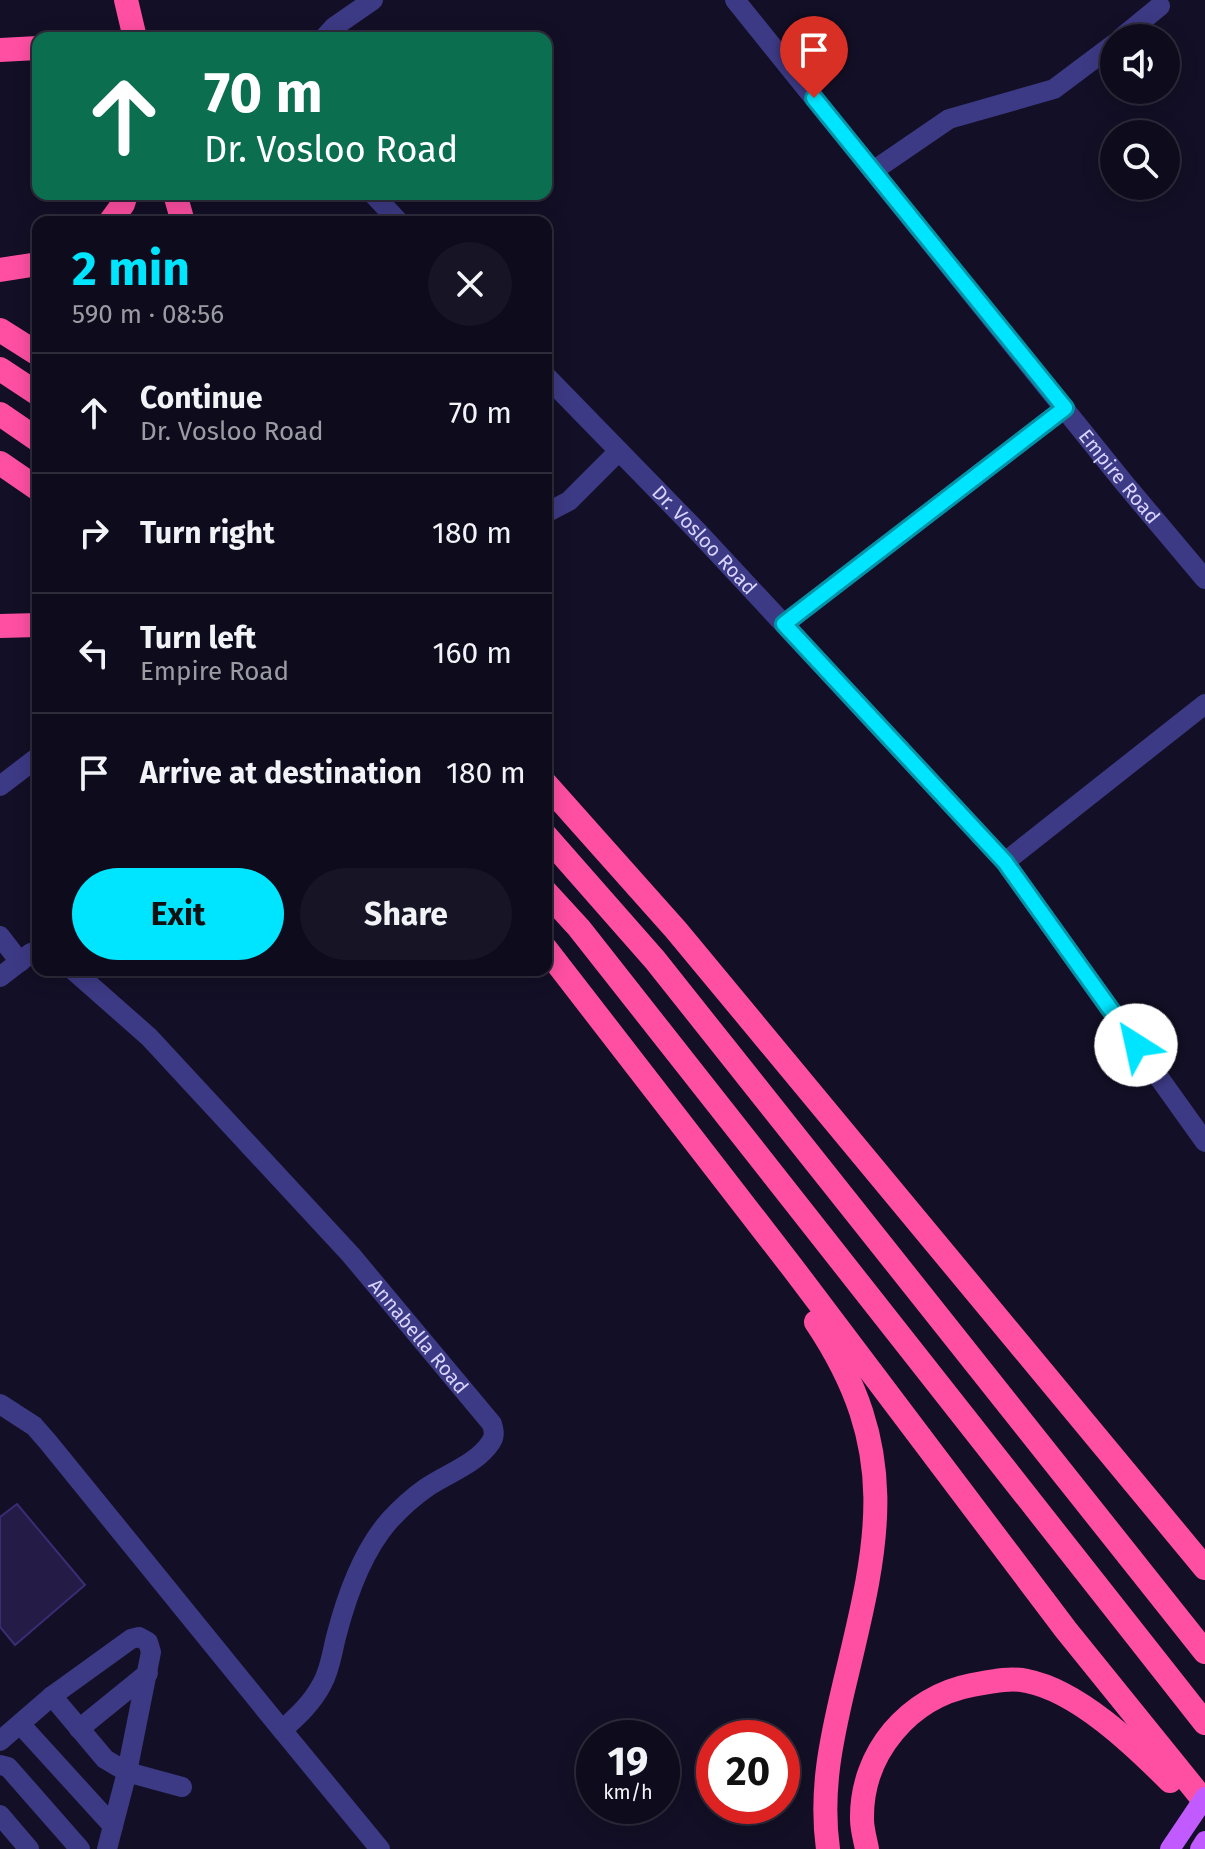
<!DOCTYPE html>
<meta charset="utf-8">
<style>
body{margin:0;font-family:"Fira Sans",sans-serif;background:#171425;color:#f1f3f6;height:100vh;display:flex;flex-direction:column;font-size:30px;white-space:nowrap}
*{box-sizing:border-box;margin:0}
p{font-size:26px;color:#9b9ba3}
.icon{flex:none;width:44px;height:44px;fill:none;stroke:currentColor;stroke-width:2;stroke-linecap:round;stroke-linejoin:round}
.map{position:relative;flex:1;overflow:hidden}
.panel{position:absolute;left:32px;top:216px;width:520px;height:760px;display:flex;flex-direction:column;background:#0e0b1c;border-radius:16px;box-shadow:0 4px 20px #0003,0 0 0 2px #2e2b3b}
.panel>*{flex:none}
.top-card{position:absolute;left:32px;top:32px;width:520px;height:168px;border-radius:16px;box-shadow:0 4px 20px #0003,0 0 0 2px #2e2b3b;background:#0b6e4f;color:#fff;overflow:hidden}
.buttons{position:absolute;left:1100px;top:24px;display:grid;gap:16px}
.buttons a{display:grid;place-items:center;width:80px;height:80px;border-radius:50%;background:#0e0b1c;box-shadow:0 4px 20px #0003,0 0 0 2px #2e2b3b;font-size:40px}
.speed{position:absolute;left:576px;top:1720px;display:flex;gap:16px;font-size:40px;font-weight:700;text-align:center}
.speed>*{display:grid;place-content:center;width:104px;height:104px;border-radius:50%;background:#0e0b1c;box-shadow:0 4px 20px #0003,0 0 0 2px #2e2b3b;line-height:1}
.speed small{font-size:20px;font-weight:400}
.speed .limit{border:12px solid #d22;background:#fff;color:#111}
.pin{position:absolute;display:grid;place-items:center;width:68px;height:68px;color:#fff;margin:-82px -34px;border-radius:50% 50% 50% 0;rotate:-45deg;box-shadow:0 0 8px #0007}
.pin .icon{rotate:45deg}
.me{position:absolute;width:88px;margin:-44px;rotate:325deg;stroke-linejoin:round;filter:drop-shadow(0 0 6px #0008)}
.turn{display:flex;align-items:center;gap:28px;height:168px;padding:0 40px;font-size:36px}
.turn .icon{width:104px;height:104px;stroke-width:2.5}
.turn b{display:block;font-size:56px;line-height:68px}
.round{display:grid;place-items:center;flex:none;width:84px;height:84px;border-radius:42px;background:#171425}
.summary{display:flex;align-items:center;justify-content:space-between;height:136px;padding:0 40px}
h1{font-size:48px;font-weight:700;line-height:60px;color:#00e5ff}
.primary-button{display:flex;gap:16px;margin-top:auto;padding:16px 40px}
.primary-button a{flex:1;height:92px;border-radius:48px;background:#00e5ff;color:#111;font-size:32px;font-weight:700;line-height:92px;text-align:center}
.primary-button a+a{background:#171425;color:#f1f3f6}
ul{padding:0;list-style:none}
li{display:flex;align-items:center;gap:24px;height:120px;padding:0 40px;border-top:2px solid #2e2b3b}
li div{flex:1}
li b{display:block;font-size:30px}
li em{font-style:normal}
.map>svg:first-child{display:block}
.building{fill:#241b47;stroke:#3b2d73;stroke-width:2}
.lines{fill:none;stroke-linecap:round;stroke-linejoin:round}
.minor{stroke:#3d3a85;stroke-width:20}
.major{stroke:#c25bff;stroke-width:20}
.highway{stroke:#ff4fa3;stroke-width:24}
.major-bridge{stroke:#c25bff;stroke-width:20}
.route-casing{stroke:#0095a6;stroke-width:20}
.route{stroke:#00e5ff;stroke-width:14}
.labels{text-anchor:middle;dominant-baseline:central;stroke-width:8;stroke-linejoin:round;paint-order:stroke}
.street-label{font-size:20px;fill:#d9d4ff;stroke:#130f26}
</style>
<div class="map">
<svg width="1205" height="1849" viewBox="0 0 1205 1849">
<rect width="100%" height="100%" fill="#130f26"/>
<!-- building -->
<polygon class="building" points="17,1504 85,1585 15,1645 0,1627 0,1517"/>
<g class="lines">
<!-- minor -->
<g class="minor">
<path id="s1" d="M 735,0 L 1125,484 L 1205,579"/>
<polyline points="324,38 334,27 373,0"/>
<polyline points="1121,38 1160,6"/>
<polyline points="873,171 949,119 1054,89 1114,44"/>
<polyline points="373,194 399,222"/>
<path id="s2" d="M 546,376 L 699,533 L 1005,862 L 1205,1142"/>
<polyline points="546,513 569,501 619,451"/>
<polyline points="784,624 1065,408"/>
<polyline points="0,786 38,757"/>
<polyline points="1005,862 1205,704"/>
<polyline points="0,936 20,962"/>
<path id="s3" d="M 73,970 L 149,1037 L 351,1255 L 492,1424 C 494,1431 495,1436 491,1442 C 477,1464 446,1474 426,1488 C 413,1497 400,1509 389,1521 C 362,1552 346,1598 336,1637 C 332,1653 330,1670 322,1684 C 312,1703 298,1716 282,1730 L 380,1849"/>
<polyline points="0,977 31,953 38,952"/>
<polyline points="0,1404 34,1426 48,1442 282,1730"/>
<polyline points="52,1696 105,1759 127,1772 107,1849"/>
<polyline points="21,1725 113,1826"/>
<polyline points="79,1729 148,1673"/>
<polyline points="0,1741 52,1696 131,1639 139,1637 148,1642 151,1652 127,1772 182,1787"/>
<polyline points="0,1765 8,1767 80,1849"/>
<polyline points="0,1815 29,1849"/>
</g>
<!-- major -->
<polyline class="major" points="1200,1849 1205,1841"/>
<!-- highway -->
<g class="highway">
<polyline points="126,0 135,38"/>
<polyline points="0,50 38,48"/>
<polyline points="175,194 183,222"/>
<polyline points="110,222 123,204 126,194"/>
<polyline points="0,270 38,264"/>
<polyline points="0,330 38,354"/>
<polyline points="0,369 38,394"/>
<polyline points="0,414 38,440"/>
<polyline points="0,463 38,489"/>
<polyline points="0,626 38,625"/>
<polyline points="546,784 676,930 1205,1568"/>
<polyline points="546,836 655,960 1205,1652"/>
<polyline points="546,892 579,928 1205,1723"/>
<polyline points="546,949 792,1267 1066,1630 1205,1802"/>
<path d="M 816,1322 C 903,1452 878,1545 844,1686 C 831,1741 820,1792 828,1849"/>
<path d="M 867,1849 C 865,1839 862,1829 862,1819 C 861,1753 909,1697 972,1685 C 989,1682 1010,1677 1027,1681 C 1078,1691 1134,1745 1170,1781"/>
</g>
<!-- major-bridge -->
<polyline class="major-bridge" points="1170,1849 1205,1797"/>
</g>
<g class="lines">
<!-- route casing -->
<g class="route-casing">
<polyline id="route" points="814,98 1065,408 784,624 1005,862 1136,1045"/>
</g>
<!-- route -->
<use href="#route" class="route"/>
</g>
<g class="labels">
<!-- street labels -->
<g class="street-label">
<text stroke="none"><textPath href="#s1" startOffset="612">Empire Road</textPath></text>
<text stroke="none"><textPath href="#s2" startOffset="228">Dr. Vosloo Road</textPath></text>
<text stroke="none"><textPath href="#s3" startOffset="504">Annabella Road</textPath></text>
</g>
</g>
</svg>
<div class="buttons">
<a><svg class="icon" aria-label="sound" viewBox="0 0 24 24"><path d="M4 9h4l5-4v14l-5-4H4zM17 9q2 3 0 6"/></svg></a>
<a><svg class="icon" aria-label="search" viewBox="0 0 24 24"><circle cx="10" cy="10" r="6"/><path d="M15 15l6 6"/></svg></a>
</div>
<div class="speed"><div>19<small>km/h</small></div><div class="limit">20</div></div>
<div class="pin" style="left:814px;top:98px;background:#d93025"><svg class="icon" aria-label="arrive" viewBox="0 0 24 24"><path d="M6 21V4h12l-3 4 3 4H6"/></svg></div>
<svg class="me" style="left:1136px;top:1045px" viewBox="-20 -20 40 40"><circle r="19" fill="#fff"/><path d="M0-13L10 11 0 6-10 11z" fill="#00e5ff"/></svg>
<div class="top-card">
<div class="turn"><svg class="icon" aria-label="ahead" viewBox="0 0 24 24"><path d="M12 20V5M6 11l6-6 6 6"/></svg><div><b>70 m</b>Dr. Vosloo Road</div></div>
</div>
<section class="panel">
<div class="summary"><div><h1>2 min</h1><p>590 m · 08:56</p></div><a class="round"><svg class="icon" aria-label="close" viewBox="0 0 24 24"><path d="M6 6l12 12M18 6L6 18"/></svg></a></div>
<ul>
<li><svg class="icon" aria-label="ahead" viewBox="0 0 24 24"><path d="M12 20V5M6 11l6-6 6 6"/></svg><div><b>Continue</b><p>Dr. Vosloo Road</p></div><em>70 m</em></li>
<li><svg class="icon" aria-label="right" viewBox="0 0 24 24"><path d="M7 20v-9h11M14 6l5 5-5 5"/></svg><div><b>Turn right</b></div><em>180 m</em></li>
<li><svg class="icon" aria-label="left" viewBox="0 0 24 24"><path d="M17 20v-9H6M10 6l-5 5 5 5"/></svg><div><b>Turn left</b><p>Empire Road</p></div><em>160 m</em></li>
<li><svg class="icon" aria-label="arrive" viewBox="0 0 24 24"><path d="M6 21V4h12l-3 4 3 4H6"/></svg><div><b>Arrive at destination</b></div><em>180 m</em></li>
</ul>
<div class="primary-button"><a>Exit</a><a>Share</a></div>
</section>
</div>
